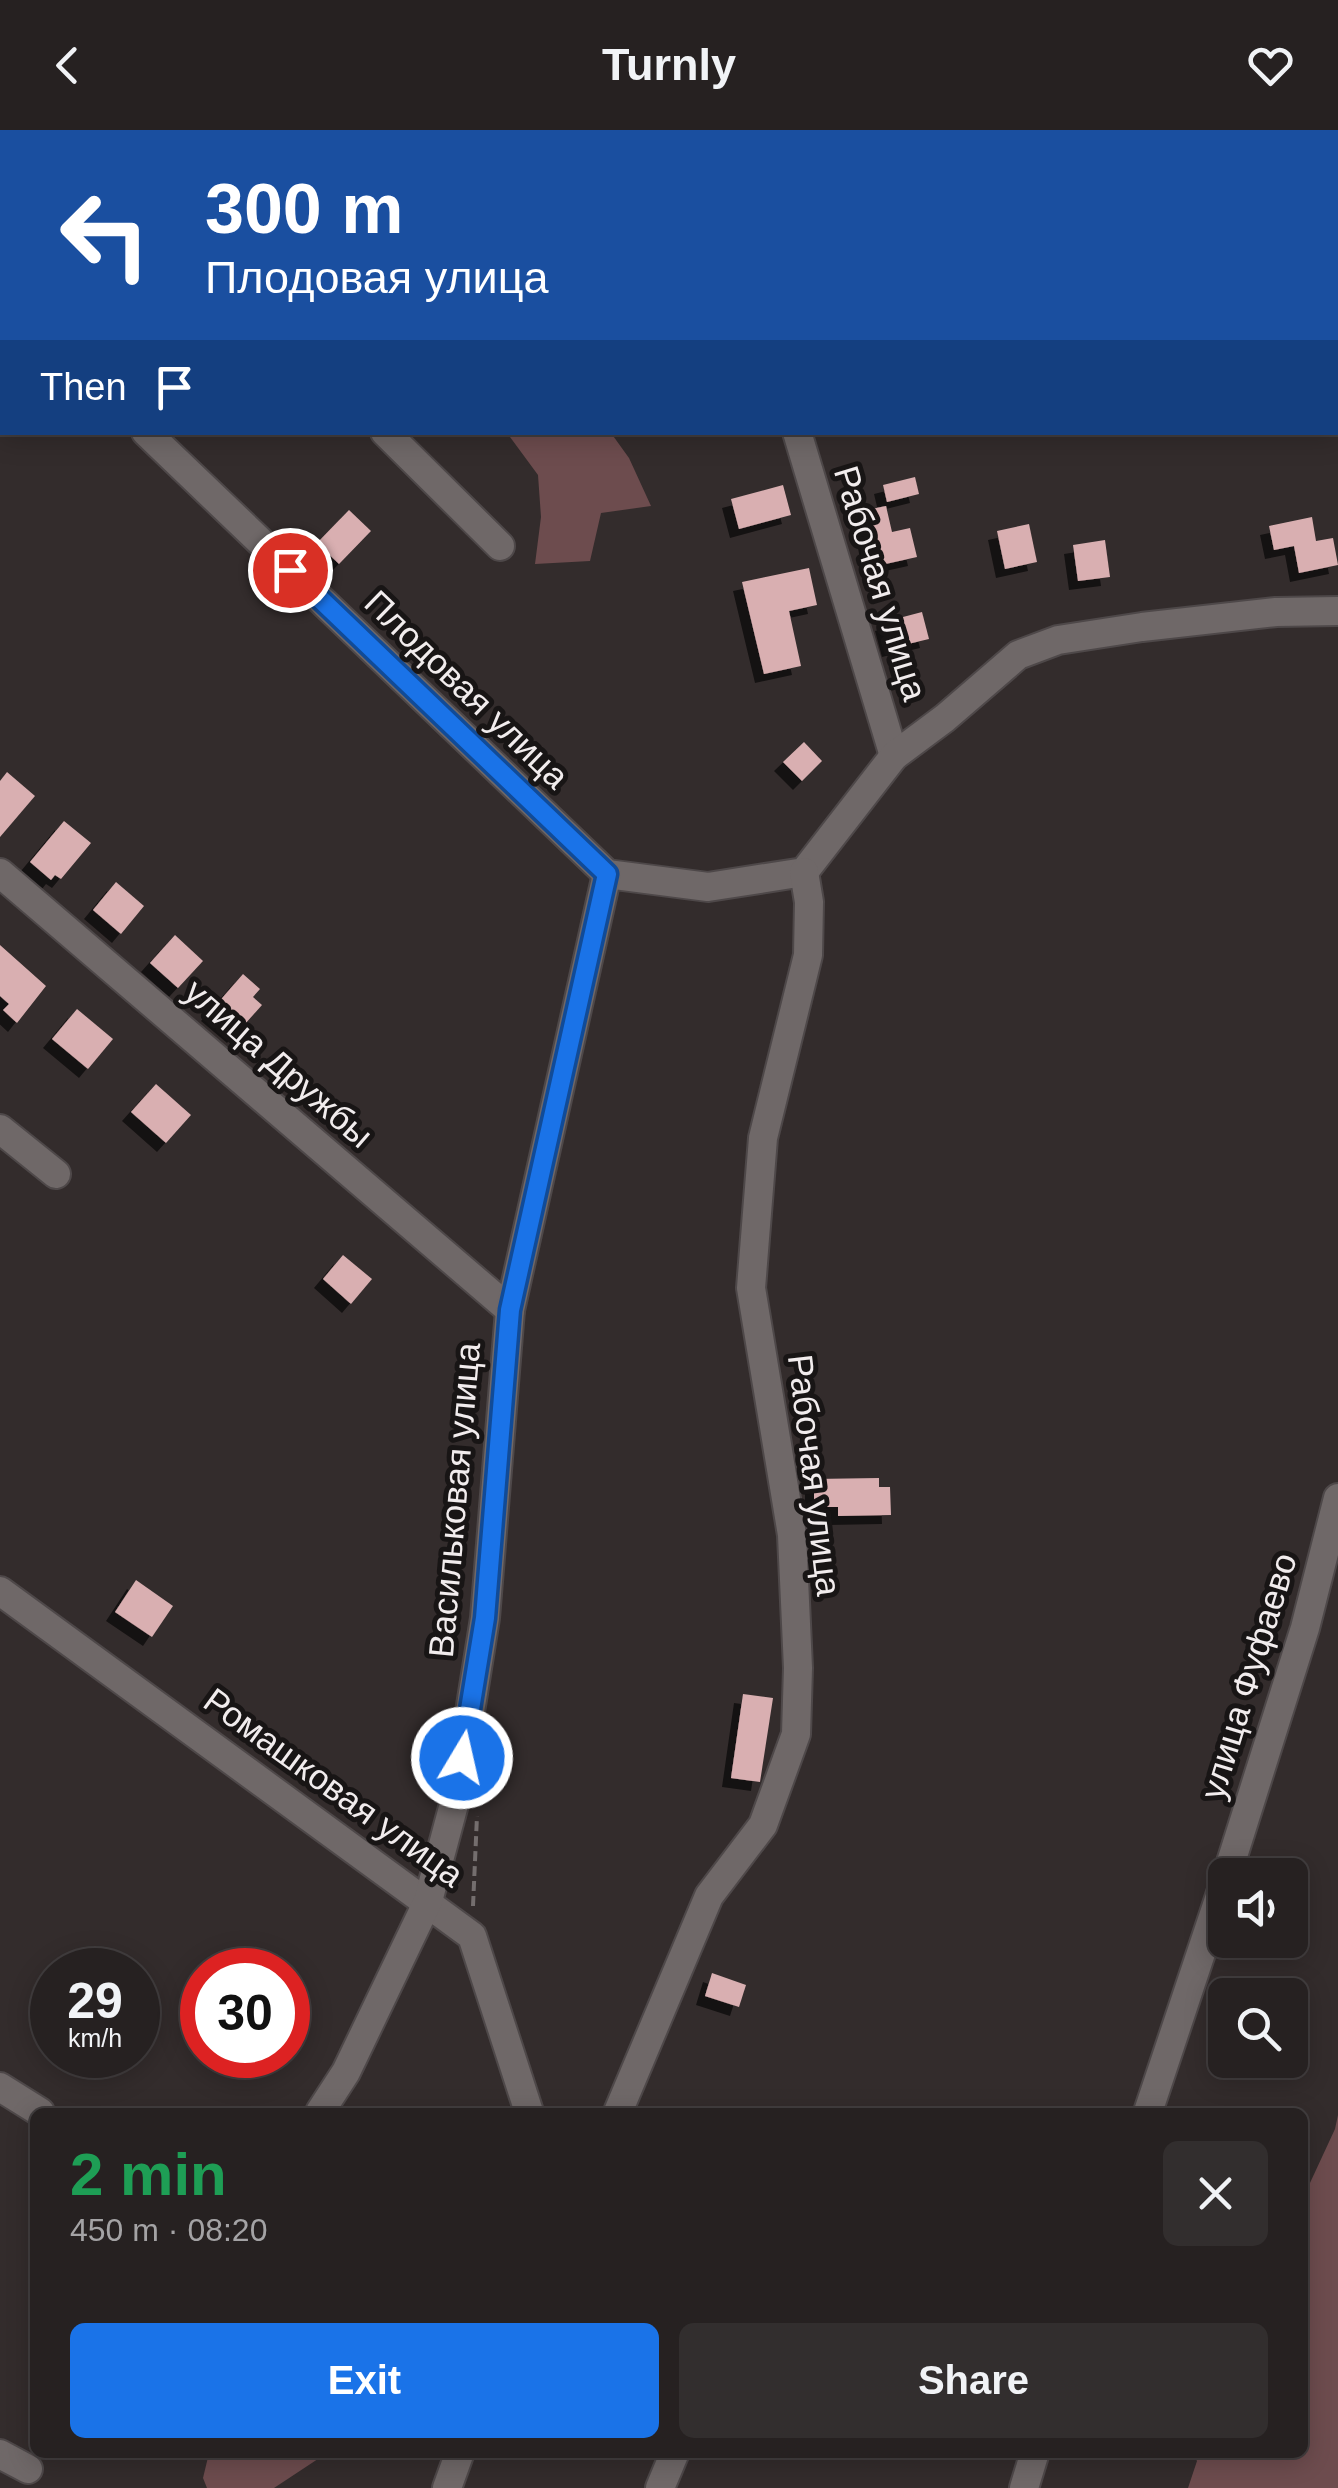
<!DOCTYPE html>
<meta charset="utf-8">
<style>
body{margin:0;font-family:Helvetica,sans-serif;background:#322e2e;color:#f1f3f6;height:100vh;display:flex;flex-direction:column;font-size:38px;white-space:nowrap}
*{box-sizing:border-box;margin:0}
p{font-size:32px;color:#a4a3a5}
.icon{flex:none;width:55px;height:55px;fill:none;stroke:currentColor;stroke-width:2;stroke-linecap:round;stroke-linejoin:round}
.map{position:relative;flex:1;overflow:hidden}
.sheet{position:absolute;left:30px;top:1978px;width:1278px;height:350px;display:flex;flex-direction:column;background:#262121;border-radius:15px;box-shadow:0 5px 25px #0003,0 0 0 2px #423e3f}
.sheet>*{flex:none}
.top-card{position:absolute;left:0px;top:0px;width:1340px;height:305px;box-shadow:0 5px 25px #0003,0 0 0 2px #423e3f;background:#1a4fa0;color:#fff;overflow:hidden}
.controls{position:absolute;left:1208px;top:1728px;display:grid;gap:20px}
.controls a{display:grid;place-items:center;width:100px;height:100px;border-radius:15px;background:#262121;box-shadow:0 5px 25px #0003,0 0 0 2px #423e3f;font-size:50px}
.speed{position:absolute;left:30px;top:1818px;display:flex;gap:20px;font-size:50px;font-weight:700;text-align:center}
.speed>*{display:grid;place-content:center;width:130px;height:130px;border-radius:50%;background:#262121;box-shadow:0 5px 25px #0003,0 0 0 2px #423e3f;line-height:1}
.speed small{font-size:25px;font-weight:400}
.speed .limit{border:15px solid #d22;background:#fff;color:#111}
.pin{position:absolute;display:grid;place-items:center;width:85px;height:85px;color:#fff;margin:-42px;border:5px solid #fff;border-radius:50%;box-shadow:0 2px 10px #0007}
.me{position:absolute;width:110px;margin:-55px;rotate:9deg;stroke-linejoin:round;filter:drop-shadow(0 0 8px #0008)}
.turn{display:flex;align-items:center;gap:35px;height:210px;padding:0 40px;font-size:45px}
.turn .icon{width:130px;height:130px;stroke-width:2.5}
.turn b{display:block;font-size:70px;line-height:85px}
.then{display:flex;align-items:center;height:95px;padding:0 40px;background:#0003;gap:20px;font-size:38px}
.round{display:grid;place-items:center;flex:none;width:105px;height:105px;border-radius:15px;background:#322e2e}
.summary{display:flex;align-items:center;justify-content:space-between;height:170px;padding:0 40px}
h1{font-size:60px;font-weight:600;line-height:75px;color:#1e9e55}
.button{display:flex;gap:20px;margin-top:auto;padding:20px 40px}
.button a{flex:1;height:115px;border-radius:15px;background:#1a73e8;color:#fff;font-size:40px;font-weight:600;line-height:115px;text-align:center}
.button a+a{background:#322e2e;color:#f1f3f6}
header{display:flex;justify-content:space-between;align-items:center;height:130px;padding:0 40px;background:#262121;font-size:45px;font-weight:600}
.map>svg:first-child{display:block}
.green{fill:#6d4c4e}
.building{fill:#d9afb1;filter:url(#shadow)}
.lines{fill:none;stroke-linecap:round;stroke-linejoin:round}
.minor-casing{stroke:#4e4849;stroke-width:32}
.path{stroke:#746e6e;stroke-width:4;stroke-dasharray:10 5;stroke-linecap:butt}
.minor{stroke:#6f6868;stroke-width:28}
.route-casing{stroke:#114b97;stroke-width:25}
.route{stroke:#1a73e8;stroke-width:18}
.labels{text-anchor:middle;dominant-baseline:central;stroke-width:10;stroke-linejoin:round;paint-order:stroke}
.street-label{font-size:35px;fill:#f1eced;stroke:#181515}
</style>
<header><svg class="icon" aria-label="back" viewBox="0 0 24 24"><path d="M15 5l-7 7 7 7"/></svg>Turnly<svg class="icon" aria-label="heart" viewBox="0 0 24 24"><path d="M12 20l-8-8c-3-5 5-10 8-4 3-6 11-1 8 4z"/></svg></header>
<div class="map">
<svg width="1338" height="2358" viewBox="0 0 1338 2358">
<defs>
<filter id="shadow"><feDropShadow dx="-9" dy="9" stdDeviation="0" flood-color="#0009"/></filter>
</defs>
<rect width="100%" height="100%" fill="#332c2c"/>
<!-- green -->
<g class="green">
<polygon points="507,303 611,303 629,328 651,376 601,383 590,431 535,434 541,387 538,345"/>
<polygon points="1338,1985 1338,2358 1188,2358 1197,2331 1193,2323 1302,2322 1303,2068 1335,1999"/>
<polygon points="209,2323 209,2322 327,2323 274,2358 207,2358 203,2348"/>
</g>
<!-- building -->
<g class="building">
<polygon points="915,347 919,364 887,372 883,355"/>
<polygon points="783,355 791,385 739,399 731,369"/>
<polygon points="886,376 892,402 910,398 917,427 872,437 862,381"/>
<polygon points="349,380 371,401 339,434 317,413"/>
<polygon points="1312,387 1316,411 1333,408 1338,435 1299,443 1294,416 1274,420 1269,396"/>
<polygon points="1029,394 1037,432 1005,439 997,401"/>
<polygon points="1105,410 1110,447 1078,451 1073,415"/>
<polygon points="809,438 817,475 789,481 801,536 764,544 742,452"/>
<polygon points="922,482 929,509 891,518 884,492"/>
<polygon points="804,612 822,631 802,651 783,632"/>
<polygon points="7,642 35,666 0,707 0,651"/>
<polygon points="64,691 91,713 61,749 55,745 51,750 30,732"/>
<polygon points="116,752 144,776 121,804 93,780"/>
<polygon points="175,805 203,831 178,858 150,833"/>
<polygon points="0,815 46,856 17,893 3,880 9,874 0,866"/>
<polygon points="243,844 260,859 253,867 262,875 236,904 210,882"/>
<polygon points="77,879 113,909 88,939 52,909"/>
<polygon points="156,954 191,985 166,1013 131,982"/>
<polygon points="343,1125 372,1149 351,1174 323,1149"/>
<polygon points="879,1348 879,1357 890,1357 891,1385 838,1386 838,1377 814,1377 814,1349"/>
<polygon points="136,1450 173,1476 152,1507 115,1482"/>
<polygon points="743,1564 773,1568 760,1652 731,1648"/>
<polygon points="712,1843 746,1855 739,1877 705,1866"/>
</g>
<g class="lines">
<!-- minor casing -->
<g class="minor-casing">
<g id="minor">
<polyline points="76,0 78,2"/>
<polyline points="711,0 712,2"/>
<polyline points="1281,0 1281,2"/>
<polyline points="0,163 2,165"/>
<polyline points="1338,252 1338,255"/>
<polyline points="146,302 607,744"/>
<polyline points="385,302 500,416"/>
<polyline points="797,302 894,626"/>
<polyline points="0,743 510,1180"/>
<polyline points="607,744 708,757 804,742 894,626 945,588 1018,525 1058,510 1142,497 1276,482 1338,481"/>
<polyline points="0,999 56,1044"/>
<polyline points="0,1461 472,1806 529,1982"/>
<polyline points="1227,1745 1305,1498 1338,1368"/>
<polyline points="0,1957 40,1982"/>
<polyline points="320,1982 346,1942 428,1771 457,1663 485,1488 510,1180 607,744"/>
<polyline points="618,1982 709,1766 763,1695 796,1604 798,1538 792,1405 751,1158 763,1008 808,825 809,772 804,742"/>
<polyline points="1148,1982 1225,1751"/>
<polyline points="0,2324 28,2339"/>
<polyline points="447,2358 460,2322"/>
<polyline points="660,2358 675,2322"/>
<polyline points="1024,2358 1035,2322"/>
</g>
</g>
<!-- path -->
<polyline class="path" points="473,1776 477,1686"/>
<!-- minor -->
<use href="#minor" class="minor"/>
</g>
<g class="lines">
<!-- route casing -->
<g class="route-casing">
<polyline id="route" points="290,440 607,744 510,1180 485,1488 462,1628"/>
</g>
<!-- route -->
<use href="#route" class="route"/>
</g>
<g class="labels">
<!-- street labels -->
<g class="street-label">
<text transform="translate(881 453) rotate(73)">Рабочая улица</text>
<text transform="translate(467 559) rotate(44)">Плодовая улица</text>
<text transform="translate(279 933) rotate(41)">улица Дружбы</text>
<text transform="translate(815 1345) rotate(83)">Рабочая улица</text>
<text transform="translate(454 1370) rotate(-85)">Васильковая улица</text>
<text transform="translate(1248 1546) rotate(-73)">улица Фуфаево</text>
<text transform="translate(334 1657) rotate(36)">Ромашковая улица</text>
</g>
</g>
</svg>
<div class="controls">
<a><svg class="icon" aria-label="sound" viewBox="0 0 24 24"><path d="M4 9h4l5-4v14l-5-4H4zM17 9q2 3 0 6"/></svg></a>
<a><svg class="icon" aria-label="search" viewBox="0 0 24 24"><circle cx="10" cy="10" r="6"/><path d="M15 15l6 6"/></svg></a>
</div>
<div class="speed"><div>29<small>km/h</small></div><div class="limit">30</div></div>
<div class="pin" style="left:290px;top:440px;background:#d93025"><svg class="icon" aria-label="arrive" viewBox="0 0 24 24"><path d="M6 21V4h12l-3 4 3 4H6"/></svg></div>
<svg class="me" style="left:462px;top:1628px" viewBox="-20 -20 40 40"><circle r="17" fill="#1a73e8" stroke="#fff" stroke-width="3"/><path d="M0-11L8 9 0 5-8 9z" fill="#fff"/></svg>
<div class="top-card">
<div class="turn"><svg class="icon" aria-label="left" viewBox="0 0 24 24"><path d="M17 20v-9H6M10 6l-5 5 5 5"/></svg><div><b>300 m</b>Плодовая улица</div></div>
<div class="then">Then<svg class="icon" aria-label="arrive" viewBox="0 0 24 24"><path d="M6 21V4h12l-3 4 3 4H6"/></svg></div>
</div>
<section class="sheet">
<div class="summary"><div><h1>2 min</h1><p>450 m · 08:20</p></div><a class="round"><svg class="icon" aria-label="close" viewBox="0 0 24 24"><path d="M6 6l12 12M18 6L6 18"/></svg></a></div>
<div class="button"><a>Exit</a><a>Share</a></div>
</section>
</div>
